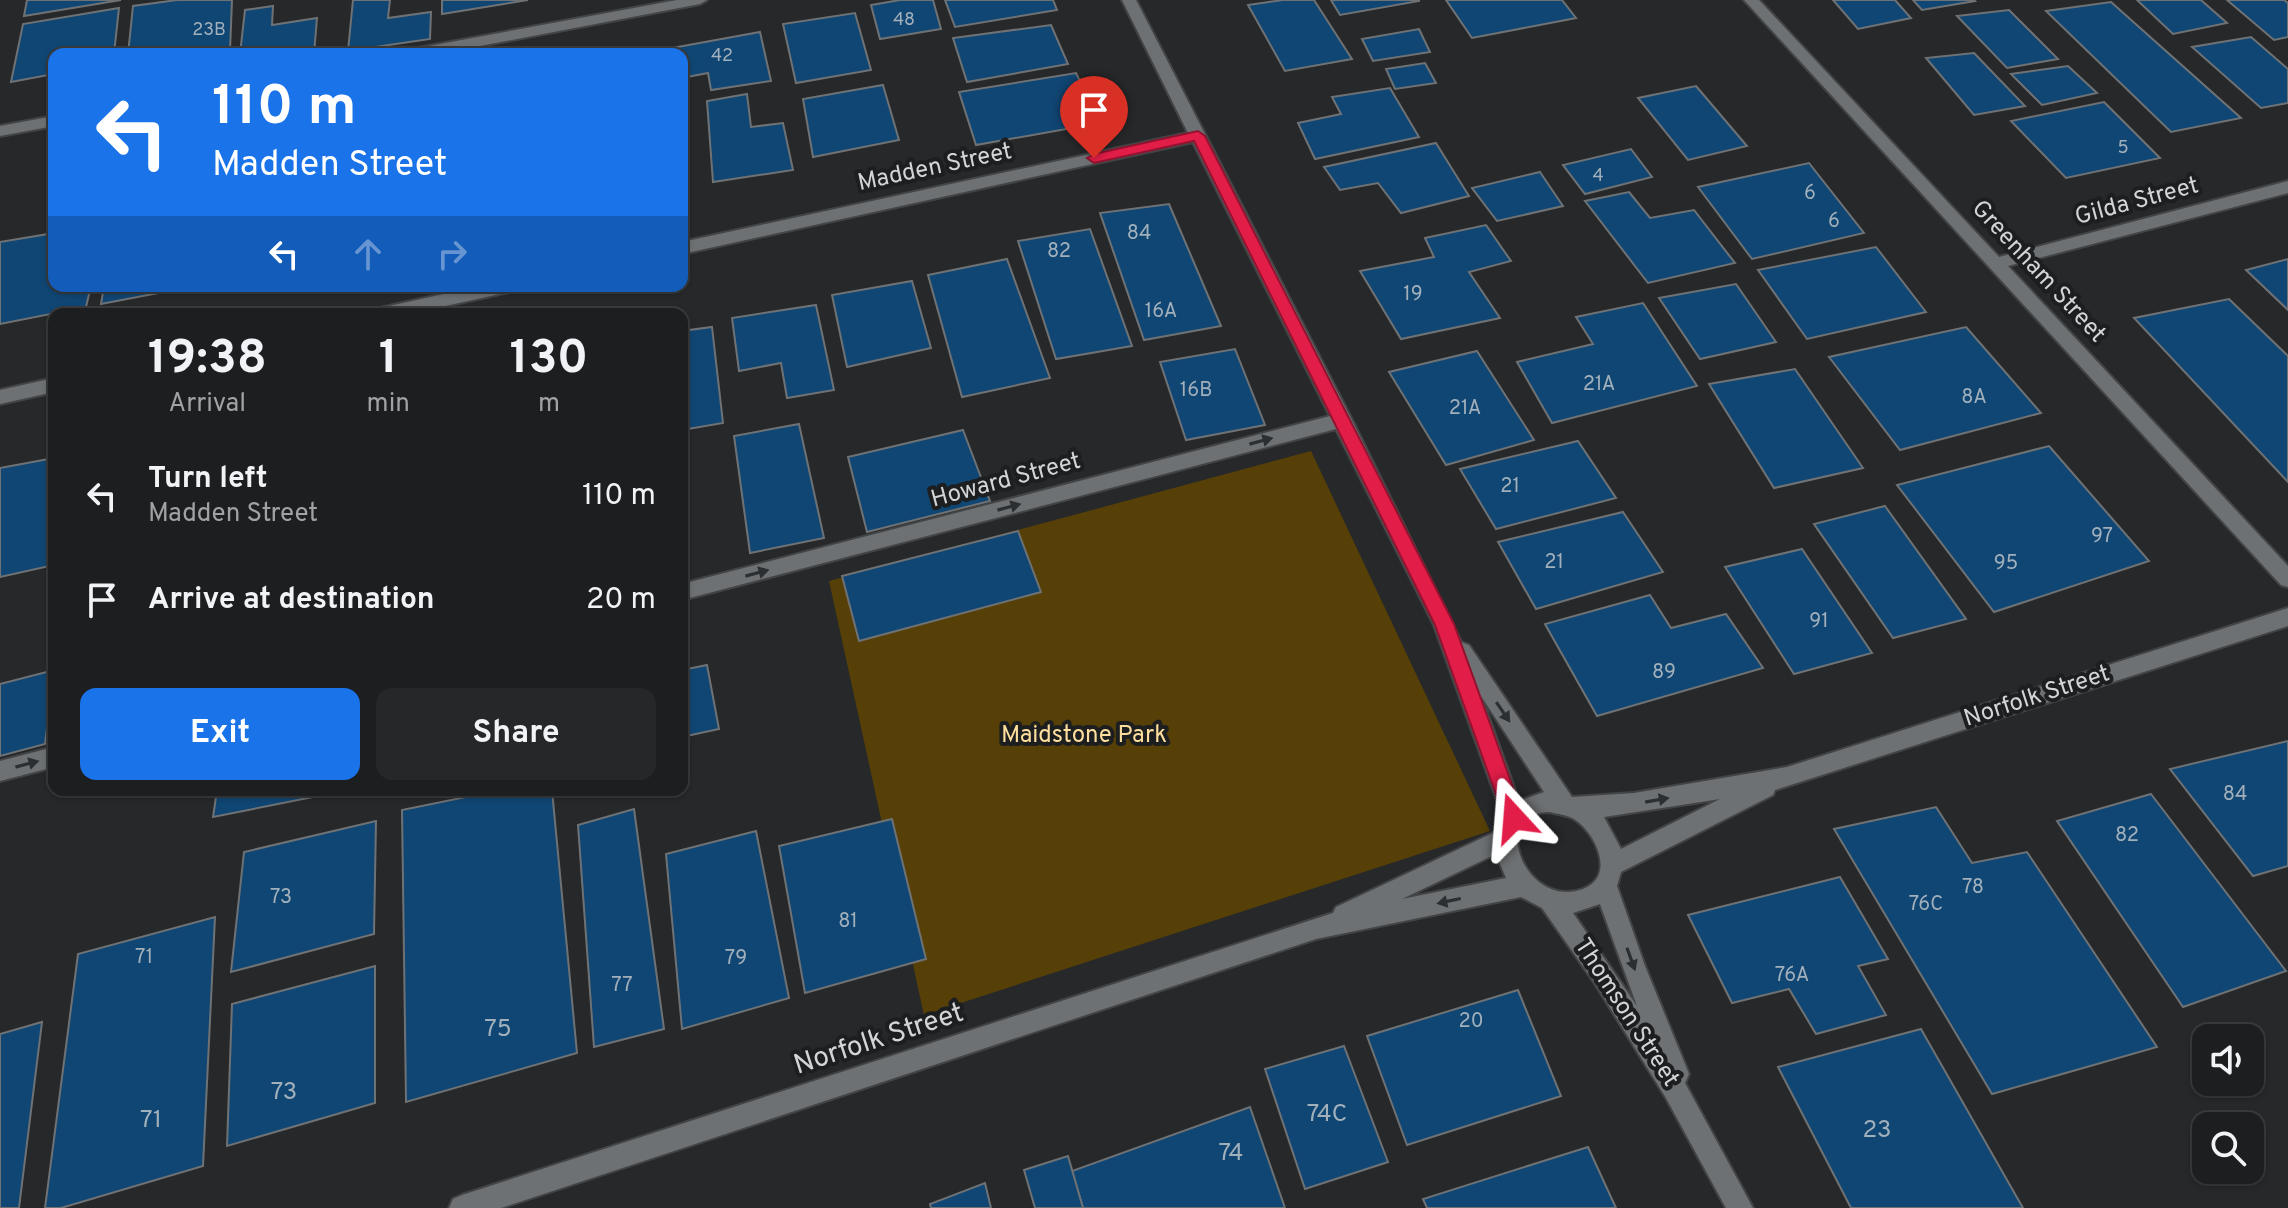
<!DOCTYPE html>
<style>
body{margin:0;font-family:Overpass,sans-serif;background:#252729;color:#f1f3f6;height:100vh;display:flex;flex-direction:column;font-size:30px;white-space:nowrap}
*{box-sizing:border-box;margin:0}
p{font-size:26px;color:#a0a2a5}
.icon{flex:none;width:44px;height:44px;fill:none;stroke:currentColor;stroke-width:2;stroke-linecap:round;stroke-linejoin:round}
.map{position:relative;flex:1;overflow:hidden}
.details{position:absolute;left:48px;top:308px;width:640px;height:488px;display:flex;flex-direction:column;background:#1c1e20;border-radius:16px;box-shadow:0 2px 6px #0004,0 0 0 2px #3a3c3e}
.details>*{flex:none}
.banner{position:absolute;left:48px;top:48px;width:640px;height:244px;border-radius:16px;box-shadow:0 2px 6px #0004,0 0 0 2px #3a3c3e;background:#1a73e8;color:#fff;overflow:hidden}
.buttons{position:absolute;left:2192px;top:1024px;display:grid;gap:16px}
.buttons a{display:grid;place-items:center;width:72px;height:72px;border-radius:16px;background:#1c1e20;box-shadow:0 2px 6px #0004,0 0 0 2px #3a3c3e;font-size:40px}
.pin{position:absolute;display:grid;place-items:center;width:68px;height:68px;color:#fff;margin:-82px -34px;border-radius:50% 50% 50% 0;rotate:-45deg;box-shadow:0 0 8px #0007}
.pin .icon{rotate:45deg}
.me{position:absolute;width:88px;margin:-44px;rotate:341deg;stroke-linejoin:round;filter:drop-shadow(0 0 6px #0008)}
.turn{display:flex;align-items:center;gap:28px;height:168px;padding:0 32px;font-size:36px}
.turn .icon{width:104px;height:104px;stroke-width:2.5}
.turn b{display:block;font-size:56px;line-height:68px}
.lanes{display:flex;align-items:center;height:76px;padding:0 32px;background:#0003;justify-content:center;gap:40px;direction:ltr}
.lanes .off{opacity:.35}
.eta{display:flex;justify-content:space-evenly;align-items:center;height:136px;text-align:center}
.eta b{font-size:48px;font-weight:700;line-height:56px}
.primary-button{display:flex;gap:16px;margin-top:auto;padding:16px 32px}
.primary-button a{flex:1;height:92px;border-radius:16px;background:#1a73e8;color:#fff;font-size:32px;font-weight:700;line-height:92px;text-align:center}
.primary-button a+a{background:#252729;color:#f1f3f6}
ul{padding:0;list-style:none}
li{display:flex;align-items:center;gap:24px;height:104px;padding:0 32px}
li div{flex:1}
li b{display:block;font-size:30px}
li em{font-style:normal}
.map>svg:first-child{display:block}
.green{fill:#564008}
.building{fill:#104673;stroke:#6f7274;stroke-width:2}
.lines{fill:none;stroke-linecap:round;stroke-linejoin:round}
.street-casing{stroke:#424445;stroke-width:4}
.street{fill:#6e7173;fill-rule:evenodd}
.oneway{fill:#2c2f31}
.route{fill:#e11d48;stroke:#92132f;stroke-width:2}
.labels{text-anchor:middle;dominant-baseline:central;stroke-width:8;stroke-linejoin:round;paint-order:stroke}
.far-number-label{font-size:18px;fill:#a2b0bc}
.number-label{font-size:20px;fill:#a2b0bc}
.street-label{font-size:24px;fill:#d3d4d5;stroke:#1c1e20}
.park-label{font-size:24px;fill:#fdde9d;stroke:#1c1e20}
.near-number-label{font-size:24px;fill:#a2b0bc}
.near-street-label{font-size:28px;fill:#d3d4d5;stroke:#1c1e20}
</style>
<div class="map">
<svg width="2288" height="1208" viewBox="0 0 2288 1208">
<rect width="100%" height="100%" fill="#26282a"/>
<!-- green -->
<polygon class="green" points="1311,451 1490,831 924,1015 829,581"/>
<!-- building -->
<g class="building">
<polygon points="27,0 121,0 24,16"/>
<polygon points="177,0 232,0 230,51 214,54 128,54 133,6"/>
<polygon points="353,0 390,0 388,18 431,12 430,39 348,51"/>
<polygon points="442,0 528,0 442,14"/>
<polygon points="900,0 933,0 941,29 880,39 871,5"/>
<polygon points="945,0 1053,0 1057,10 955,27"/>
<polygon points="1283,0 1314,0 1352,59 1285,71 1248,5"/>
<polygon points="1331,0 1419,0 1419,1 1340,15"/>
<polygon points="1446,0 1562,0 1576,18 1472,38"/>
<polygon points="1833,0 1895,0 1911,18 1858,29"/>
<polygon points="1913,0 1974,0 1975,1 1922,10"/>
<polygon points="2137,0 2201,0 2227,23 2173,34"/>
<polygon points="2227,0 2284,0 2288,3 2288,37 2274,40"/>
<polygon points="2111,2 2241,118 2171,132 2046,11"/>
<polygon points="273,6 272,25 317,18 314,54 240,54 245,10"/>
<polygon points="119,8 114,54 54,54 54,74 11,82 23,24"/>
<polygon points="2009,10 2058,59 2007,68 1957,16"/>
<polygon points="855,13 871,70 796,83 783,24"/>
<polygon points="1051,25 1068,64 967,82 953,38"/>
<polygon points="1419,29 1430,52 1373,61 1362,39"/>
<polygon points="760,32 771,81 711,90 708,73 682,78 682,54 674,54 672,48"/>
<polygon points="2251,37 2288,69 2288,103 2261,108 2192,47"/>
<polygon points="1974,53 2025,106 1974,115 1926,58"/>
<polygon points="1425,63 1436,83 1395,89 1386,69"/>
<polygon points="2068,66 2097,93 2042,105 2011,74"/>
<polygon points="1076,73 1100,123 976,145 959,92"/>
<polygon points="883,85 899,140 813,157 803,99"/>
<polygon points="1696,86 1747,146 1688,160 1638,98"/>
<polygon points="1390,88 1419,137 1315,159 1298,123 1341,114 1332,97"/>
<polygon points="747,94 751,127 783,123 793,170 713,182 707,101"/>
<polygon points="2104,102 2160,158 2066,178 2011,121"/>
<polygon points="1436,143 1469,196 1401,213 1378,183 1340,190 1324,167"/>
<polygon points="1631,149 1652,177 1585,194 1563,165"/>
<polygon points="1809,163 1864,233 1752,259 1698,187"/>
<polygon points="1540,172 1563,206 1497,221 1472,188"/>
<polygon points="1629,192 1650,218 1694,210 1735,263 1648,283 1585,201"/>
<polygon points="1169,204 1221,326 1144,340 1100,213"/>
<polygon points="1486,225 1511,261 1469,272 1500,318 1401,339 1360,271 1434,257 1425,238"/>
<polygon points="1090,229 1132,346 1056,359 1018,241"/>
<polygon points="54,233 54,286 91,286 86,307 0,324 0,242"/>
<polygon points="1876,247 1926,312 1807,339 1758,270"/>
<polygon points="1007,259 1050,378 962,397 928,275"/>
<polygon points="2288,259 2288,310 2246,270"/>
<polygon points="912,281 931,348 847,367 832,295"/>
<polygon points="1736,284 1776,342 1700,359 1659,298"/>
<polygon points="104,286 195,286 101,304"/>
<polygon points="2229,299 2288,356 2288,482 2134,318"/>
<polygon points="1643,303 1697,386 1552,423 1517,362 1593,344 1576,317"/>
<polygon points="816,305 834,390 787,398 781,363 739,371 732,318"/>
<polygon points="712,327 723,423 682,430 682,331"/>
<polygon points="1966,327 2041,413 1900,450 1829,357"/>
<polygon points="1235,349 1265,425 1186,440 1160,362"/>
<polygon points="1477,351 1534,440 1446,465 1389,372"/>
<polygon points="1795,369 1863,468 1774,488 1709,384"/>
<polygon points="799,424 824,538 750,553 734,436"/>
<polygon points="963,430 990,501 867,532 848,457"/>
<polygon points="1578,441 1616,498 1496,529 1460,469"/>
<polygon points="2049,446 2149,561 1994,612 1897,485"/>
<polygon points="54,458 54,565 0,577 0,468"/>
<polygon points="1885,506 1966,619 1893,638 1814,524"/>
<polygon points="1623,512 1663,572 1536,609 1498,542"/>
<polygon points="1018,531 1041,592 859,641 842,576"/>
<polygon points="1802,549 1872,653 1794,674 1725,567"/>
<polygon points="1650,595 1671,628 1726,614 1763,668 1597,716 1545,624"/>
<polygon points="707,665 719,729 682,737 682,670"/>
<polygon points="54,670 45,744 0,756 0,684"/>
<polygon points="2288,741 2288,866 2253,876 2170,769"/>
<polygon points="217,790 348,790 213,817"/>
<polygon points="500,790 552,790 577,1053 406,1102 402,810"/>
<polygon points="2151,794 2286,971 2183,1007 2057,821"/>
<polygon points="1936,807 1972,863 2027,852 2157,1047 1992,1094 1834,829"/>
<polygon points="634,809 664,1029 594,1047 578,825"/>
<polygon points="892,819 926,959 805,993 779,846"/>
<polygon points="376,821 374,934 231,972 244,852"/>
<polygon points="756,831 789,998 682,1029 666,854"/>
<polygon points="1840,877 1888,959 1858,966 1886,1015 1816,1034 1789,989 1732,1003 1688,915"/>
<polygon points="215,917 203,1166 61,1208 45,1208 78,954"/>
<polygon points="375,966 375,1103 227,1146 232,1004"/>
<polygon points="1518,990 1561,1096 1407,1145 1367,1036"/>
<polygon points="42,1022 19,1208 0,1208 0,1034"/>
<polygon points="1921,1029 2023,1208 1851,1208 1778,1067"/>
<polygon points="1344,1046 1388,1162 1305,1189 1265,1069"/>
<polygon points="1250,1107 1285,1208 1083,1208 1072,1171"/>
<polygon points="1588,1147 1616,1208 1427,1208 1423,1199"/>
<polygon points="1068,1156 1083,1208 1035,1208 1024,1170"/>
<polygon points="985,1183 991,1208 931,1208 930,1204"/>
</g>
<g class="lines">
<!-- street casing -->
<g class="street-casing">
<g id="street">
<polygon points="677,0 707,0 700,4 438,54 406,54 413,49"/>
<path d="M 1122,0 L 1136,0 L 1352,420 L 1461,642 L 1469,645 L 1572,797 L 1634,793 L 1787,767 L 2288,608 L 2288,626 L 1775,790 L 1773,795 L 1621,872 L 1617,886 L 1645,966 L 1689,1074 L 1685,1083 L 1753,1208 L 1726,1208 L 1666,1098 L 1594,982 L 1542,908 L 1521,897 L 1316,939 L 501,1208 L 449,1208 L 453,1199 L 462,1195 L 1333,913 L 1336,907 L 1497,831 L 1503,817 L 1434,625 L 1336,429 L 682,600 L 682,584 L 1330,416 L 1193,142 L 682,254 L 682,242 L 1188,133 ZM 1481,696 L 1544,792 L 1519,801 ZM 1720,799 L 1621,849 L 1604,817 ZM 1550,812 C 1557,814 1568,815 1574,819 C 1595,832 1617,876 1583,889 C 1526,910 1487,813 1550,812 ZM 1496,854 L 1506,878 L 1402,899 ZM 1600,904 L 1637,1006 L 1573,913 Z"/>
<polygon points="1744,0 1759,0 1999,257 2288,181 2288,193 2008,266 2288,566 2288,587 2281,585"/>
<polygon points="54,116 54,126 0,136 0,126"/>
<polygon points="480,286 517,286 509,292 409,314 371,314 380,308"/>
<polygon points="54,378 54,392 0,404 0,390"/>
<polygon points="54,747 54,767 0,781 0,761"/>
</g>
</g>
<!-- street -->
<use href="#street" class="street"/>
</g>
<!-- one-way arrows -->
<defs><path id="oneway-solid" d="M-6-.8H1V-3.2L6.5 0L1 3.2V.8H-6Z" transform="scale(2)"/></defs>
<g class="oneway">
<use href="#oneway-solid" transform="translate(1261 441) rotate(-15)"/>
<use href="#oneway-solid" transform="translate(1009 507) rotate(-15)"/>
<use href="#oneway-solid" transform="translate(757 573) rotate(-15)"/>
<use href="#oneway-solid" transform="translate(1503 712) rotate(56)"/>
<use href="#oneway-solid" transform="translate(27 764) rotate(-15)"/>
<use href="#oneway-solid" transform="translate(1657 800) rotate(-10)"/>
<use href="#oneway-solid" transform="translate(1449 901) rotate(168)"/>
<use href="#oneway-solid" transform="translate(1631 959) rotate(70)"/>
</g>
<!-- route -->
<polygon class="route" points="1198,131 1205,136 1454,624 1524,818 1521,825 1514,828 1507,825 1435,625 1194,141 1094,163 1087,158 1094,154"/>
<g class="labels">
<!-- far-number labels -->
<g class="far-number-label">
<text x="904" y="20">48</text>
<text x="209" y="30">23B</text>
<text x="722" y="56">42</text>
<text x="2123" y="148">5</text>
<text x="1598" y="176">4</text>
</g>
<!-- number labels -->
<g class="number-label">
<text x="1810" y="194">6</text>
<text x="1834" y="222">6</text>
<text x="1139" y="234">84</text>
<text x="1059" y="252">82</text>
<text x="1413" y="295">19</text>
<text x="1161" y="312">16A</text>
<text x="1599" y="385">21A</text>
<text x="1196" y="391">16B</text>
<text x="1974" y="398">8A</text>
<text x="1465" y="409">21A</text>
<text x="1510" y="487">21</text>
<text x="2102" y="537">97</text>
<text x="1554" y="563">21</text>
<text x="2006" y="564">95</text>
<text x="1819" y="622">91</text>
<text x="1664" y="673">89</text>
<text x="2235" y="795">84</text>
<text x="2127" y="836">82</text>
<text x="1973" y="888">78</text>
<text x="281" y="898">73</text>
<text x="1926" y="905">76C</text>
<text x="848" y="922">81</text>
<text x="144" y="958">71</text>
<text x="736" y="959">79</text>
<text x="1792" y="976">76A</text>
<text x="622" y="986">77</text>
<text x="1471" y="1022">20</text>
</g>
<!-- street labels -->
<g class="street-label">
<text transform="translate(935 168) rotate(-12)">Madden Street</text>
<text transform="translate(2137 202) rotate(-15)">Gilda Street</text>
<text transform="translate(2038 272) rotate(47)">Greenham Street</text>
<text transform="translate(1006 481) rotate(-15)">Howard Street</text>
<text transform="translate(2037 697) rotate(-18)">Norfolk Street</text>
<text transform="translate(1626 1013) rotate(57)">Thomson Street</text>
</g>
<!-- park labels -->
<g class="park-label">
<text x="1084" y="736">Maidstone Park</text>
</g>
<!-- near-number labels -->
<g class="near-number-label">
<text x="498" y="1030">75</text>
<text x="284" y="1093">73</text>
<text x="1327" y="1115">74C</text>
<text x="151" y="1121">71</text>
<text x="1877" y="1131">23</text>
<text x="1231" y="1154">74</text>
</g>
<!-- near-street labels -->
<g class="near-street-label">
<text transform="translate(879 1040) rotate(-18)">Norfolk Street</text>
</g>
</g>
</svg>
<div class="buttons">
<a><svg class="icon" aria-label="sound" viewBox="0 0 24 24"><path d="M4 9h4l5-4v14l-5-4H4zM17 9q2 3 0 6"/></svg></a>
<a><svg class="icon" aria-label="search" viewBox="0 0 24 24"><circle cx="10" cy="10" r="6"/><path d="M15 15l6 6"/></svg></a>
</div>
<div class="pin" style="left:1094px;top:158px;background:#d93025"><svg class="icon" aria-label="arrive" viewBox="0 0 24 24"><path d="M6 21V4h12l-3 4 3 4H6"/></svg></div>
<svg class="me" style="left:1514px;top:818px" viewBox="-20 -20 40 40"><path d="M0-17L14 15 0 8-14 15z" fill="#e11d48" stroke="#fff" stroke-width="4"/></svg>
<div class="banner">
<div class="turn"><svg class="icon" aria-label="left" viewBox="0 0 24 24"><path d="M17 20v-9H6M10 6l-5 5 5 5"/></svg><div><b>110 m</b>Madden Street</div></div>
<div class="lanes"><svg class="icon" aria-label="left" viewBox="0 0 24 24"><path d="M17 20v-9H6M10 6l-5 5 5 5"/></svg><svg class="icon off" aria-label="ahead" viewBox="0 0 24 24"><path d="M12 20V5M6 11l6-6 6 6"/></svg><svg class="icon off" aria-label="right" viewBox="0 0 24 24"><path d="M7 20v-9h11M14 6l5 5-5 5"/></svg></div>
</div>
<section class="details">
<div class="eta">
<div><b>19:38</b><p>Arrival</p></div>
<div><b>1</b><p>min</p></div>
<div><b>130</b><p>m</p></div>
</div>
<ul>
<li><svg class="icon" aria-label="left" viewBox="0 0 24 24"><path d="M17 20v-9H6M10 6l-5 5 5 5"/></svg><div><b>Turn left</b><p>Madden Street</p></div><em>110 m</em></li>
<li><svg class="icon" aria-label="arrive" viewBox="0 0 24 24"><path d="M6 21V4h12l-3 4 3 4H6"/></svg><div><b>Arrive at destination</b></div><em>20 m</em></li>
</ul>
<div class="primary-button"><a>Exit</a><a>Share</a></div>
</section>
</div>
